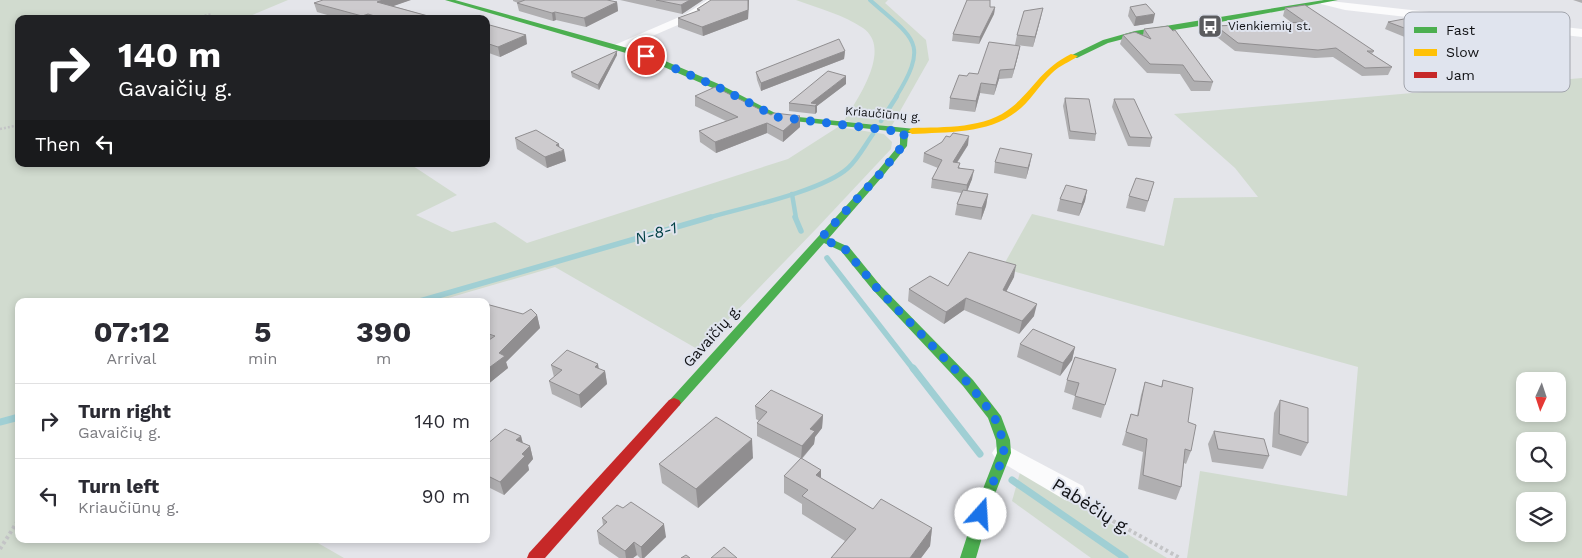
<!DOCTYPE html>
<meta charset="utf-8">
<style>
body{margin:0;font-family:"Work Sans",sans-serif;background:#f2f2f3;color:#2b2b33;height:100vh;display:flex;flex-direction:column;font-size:19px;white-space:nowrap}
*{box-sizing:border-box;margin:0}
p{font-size:16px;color:#7c7c81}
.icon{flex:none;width:28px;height:28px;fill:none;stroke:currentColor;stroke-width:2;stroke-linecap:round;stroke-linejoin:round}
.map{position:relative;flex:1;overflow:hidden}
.sheet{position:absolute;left:15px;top:298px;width:475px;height:245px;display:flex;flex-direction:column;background:#fff;border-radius:10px;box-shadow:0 2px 8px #0003}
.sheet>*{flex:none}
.top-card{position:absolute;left:15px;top:15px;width:475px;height:152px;border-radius:10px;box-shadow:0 2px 8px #0003;background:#202124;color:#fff;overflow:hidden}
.needle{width:32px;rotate:183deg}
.tools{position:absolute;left:1516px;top:372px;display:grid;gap:10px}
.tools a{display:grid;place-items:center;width:50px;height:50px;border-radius:10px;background:#fff;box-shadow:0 2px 8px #0003;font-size:25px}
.pin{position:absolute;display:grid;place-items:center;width:42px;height:42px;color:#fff;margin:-21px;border:2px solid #fff;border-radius:50%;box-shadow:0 1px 5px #0007}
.me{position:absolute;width:55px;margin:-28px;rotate:19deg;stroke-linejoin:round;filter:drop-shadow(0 0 4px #0008)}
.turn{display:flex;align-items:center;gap:18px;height:105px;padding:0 20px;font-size:22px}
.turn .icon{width:65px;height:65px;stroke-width:2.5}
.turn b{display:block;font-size:35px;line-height:42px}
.then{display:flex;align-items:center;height:48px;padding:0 20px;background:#0003;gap:10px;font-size:19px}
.eta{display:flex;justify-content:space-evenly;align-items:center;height:85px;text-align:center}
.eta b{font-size:30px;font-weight:700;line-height:35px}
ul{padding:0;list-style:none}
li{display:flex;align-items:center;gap:15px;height:75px;padding:0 20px;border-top:1px solid #e1e1e2}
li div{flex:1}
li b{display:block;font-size:19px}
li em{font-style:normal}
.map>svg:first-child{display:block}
.green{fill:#d1dbcf;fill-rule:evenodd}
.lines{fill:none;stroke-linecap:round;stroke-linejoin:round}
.stream-far3{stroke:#a0cfd4;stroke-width:4}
.stream-far2{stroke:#a0cfd4;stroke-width:4.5}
.stream-far1{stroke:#a0cfd4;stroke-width:5.5}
.stream{stroke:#a0cfd4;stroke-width:7}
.path-far2{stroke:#c3c4c6;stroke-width:2;stroke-dasharray:2 2;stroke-linecap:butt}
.path-far1{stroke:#c3c4c6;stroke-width:2.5;stroke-dasharray:2 2;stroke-linecap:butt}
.path{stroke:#c3c4c6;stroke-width:4;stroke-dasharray:3 3;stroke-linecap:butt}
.street{fill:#fbfbfc;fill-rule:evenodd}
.fast{fill:#4caf50;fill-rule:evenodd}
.slow{fill:#ffc107;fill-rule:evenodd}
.jam{fill:#c62828;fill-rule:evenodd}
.wall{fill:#b0afb1}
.shaded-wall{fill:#908e90}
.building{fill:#cdcbce;stroke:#908e90}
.route{stroke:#1a73e8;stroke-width:9;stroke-dasharray:0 16.2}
.labels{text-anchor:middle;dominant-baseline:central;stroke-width:4;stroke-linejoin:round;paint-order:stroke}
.far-poi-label{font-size:12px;fill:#0f1013;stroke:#e0e4ee;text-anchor:start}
.far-street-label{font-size:12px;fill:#0f1013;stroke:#e0e4ee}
.street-label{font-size:15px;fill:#0f1013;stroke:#e0e4ee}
.water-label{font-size:16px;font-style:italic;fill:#003f45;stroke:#e0e4ee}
.near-street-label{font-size:18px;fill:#0f1013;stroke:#e0e4ee}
.key{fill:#e0e4ee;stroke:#a1a4ac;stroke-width:1}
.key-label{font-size:14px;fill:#0f1013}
</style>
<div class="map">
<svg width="1582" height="558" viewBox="0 0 1582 558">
<rect width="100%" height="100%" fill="#e4e5ea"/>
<!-- green -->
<g class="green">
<polygon points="0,0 288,0 243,19 19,19 19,164 410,164 457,195 416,215 452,232 495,222 527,243 788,159 838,127 884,134 892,142 891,149 816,229 699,350 555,267 438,301 19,301 19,539 311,539 344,558 0,558"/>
<path d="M 796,0 L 888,0 L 885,3 L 926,40 L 929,60 L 891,127 L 844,121 C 857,100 893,49 863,28 C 844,15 818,8 796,0 Z"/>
<path d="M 1582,78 L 1582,558 L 1187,558 L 1200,471 L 1347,496 L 1358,367 L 1002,268 L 1032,214 L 1164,246 L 1174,198 L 1258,197 L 1235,168 L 1174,114 ZM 1525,381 L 1558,381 L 1558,414 L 1525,414 ZM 1525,441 L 1558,441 L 1558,474 L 1525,474 ZM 1525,501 L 1558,501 L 1558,534 L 1525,534 Z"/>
<polygon points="1021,469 1167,558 1091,558 1012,501"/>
</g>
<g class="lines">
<!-- stream-far3 -->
<path class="stream-far3" d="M 870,0 C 912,38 931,41 896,97"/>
<!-- stream-far2 -->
<g class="stream-far2">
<polyline points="881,121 897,96"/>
<polyline points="792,194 796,218"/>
<path d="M 707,218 C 742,208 823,191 848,168 C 858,159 865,145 873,134"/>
</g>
<!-- stream-far1 -->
<g class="stream-far1">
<polyline points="795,217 801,231"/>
<polyline points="827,258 914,370"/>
<polyline points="420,301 711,217"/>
</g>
<!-- stream -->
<g class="stream">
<polyline points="913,368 980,454"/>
<polyline points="0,422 19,417"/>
<polyline points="1012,480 1125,558"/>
</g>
<!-- path-far2 -->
<polyline class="path-far2" points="189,19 211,14"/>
<!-- path-far1 -->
<polyline class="path-far1" points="0,129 19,125"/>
<!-- path -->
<g class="path">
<polyline points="1088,504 1113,521 1180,558"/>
<polyline points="0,549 19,519"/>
</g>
<!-- street -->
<g class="street">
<polygon points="707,0 720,0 694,18 620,50 612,50 610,47 686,14"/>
<polygon points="1321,0 1582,29 1582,37 1345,10 1321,4"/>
<polygon points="1004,444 1083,486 1086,493 1083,500 1074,503 1065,500 996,459 992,453 996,447"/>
</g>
<!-- fast -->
<g class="fast">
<polygon points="445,0 455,0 649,54 721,85 779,115 915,129 915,133 908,133 907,146 882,177 829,238 849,247 880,285 973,380 1001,416 1010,440 1011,453 993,499 976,558 960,558 979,499 997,453 996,440 988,418 963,386 872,289 841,251 824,243 679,406 669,406 667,403 876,173 900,144 900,132 774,119 715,89 643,58"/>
<polygon points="1324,0 1338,0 1199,26 1135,36 1108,43 1077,58 1070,56 1103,40 1135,31"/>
</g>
<!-- slow -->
<path class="slow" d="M 1071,54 L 1078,56 C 1070,62 1060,65 1052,73 C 1039,85 1030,102 1016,112 C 988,134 946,132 912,134 L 908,131 L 912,128 C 944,127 986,129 1012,107 C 1035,88 1041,69 1071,54 Z"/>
<!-- jam -->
<polygon class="jam" points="674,398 679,400 681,403 679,406 545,558 527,558 529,553 669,400"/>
</g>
<!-- wall -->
<g class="wall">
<polygon points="323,0 410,0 393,6 439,19 341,19 317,12 314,3"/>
<polygon points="513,0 607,0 617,2 618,11 586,27 556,20 553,21 519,11 517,3 518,3 513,1"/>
<polygon points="620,0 703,0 682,14"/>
<polygon points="711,0 749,0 748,19 703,36 678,27 678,18 698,11 697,9"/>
<polygon points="1573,0 1582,0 1582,3"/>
<polygon points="990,7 995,7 994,14 979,44 952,41 953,34"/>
<polygon points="1130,7 1153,23 1134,26 1128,16"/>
<polygon points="1285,8 1374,51 1372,54 1392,67 1388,75 1362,76 1333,57 1315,58 1235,51 1213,34 1216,26 1292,23 1283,16"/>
<polygon points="1041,17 1033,47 1015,45 1017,35"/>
<polygon points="1388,22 1461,26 1457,34 1433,42 1421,38 1412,40 1385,29"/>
<polygon points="486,24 527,44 500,57 486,52"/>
<polygon points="1144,29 1213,82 1210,91 1191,91 1180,74 1147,73 1120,44 1123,35 1143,35"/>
<polygon points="1020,46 1018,56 1012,78 999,79 994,95 980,93 975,112 949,109 950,98 967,76 978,74"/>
<polygon points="617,51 617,55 599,90 572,77 571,72"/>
<polygon points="845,51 844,59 761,91 757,80 756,72"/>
<polygon points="846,84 817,106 817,112 815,114 789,111 789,103"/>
<polygon points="695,96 771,115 800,127 783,142 767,133 716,153 700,142 699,131 726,121 695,106"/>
<polygon points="1065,98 1096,134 1095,141 1069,139 1063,106"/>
<polygon points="1114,99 1152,138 1150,147 1128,146 1112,107"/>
<polygon points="515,138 566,161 547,168 517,149"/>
<polygon points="968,145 957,163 960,168 972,179 967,191 988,194 986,206 981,220 955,215 957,204 961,193 931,188 932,179 938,168 923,162 924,153"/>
<polygon points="995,162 1030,164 1026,179 994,173"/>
<polygon points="1087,190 1085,201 1079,216 1057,211 1060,199"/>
<polygon points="1151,193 1145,212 1126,208 1129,196"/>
<polygon points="1014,277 1006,292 1034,316 1019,334 964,310 944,324 908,301 909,289 948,286"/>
<polygon points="486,304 523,314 537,315 540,328 506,362 508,368 487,385 486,385"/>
<polygon points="1020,344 1075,347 1072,360 1060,376 1017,357"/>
<polygon points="551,365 599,369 605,371 607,384 581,408 552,394 549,381 554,377"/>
<polygon points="1116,369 1101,418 1072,409 1075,396 1064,392 1067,380"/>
<polygon points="1163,380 1188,422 1191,451 1186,464 1184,463 1181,487 1176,500 1138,489 1143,452 1122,445 1131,414 1137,416 1141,395 1145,382 1161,387"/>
<polygon points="1280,400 1308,443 1301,456 1272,447 1274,413"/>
<polygon points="755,406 823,415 822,428 815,437 814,444 802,459 821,478 873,509 932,528 930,546 921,558 831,558 845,541 802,514 802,504 784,493 784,476 801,459 757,436 757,423 759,421 756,419"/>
<polygon points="1214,431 1269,456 1263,469 1212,462 1208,444"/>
<polygon points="521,436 523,443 530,446 533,459 528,465 529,470 504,495 486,486 486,445"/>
<polygon points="753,458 698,508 662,483 659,464"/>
<polygon points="602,518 666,537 644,558 640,558 637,555 633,558 619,558 599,544 597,531 603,525"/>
</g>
<!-- shaded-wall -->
<g class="shaded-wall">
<polygon points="383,0 411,0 379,11 377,2"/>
<polygon points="690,0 703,0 682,14 681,5"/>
<polygon points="748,0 749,0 748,19 703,36 702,27"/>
<polygon points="617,2 618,11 586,27 584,18"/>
<polygon points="995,7 994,14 979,44 980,37"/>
<polygon points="1043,8 1041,17 1033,47 1035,37"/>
<polygon points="555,12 556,20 553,21 552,13"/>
<polygon points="368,14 370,19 362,19 362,16"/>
<polygon points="1155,14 1153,23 1134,26 1136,17"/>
<polygon points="1461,26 1457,34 1433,42 1436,35"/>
<polygon points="1424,31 1421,38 1412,40 1415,32"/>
<polygon points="526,35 527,44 500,57 498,47"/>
<polygon points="1020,46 1018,56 1012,78 1014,69"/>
<polygon points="617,51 617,55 599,90 598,85"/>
<polygon points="845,51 844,59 761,91 761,83"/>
<polygon points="1000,70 999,79 994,95 996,85"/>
<polygon points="846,76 846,84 817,106 817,112 815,114 815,106 811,103"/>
<polygon points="981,83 980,93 975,112 976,101"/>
<polygon points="800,116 800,127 783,142 783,131"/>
<polygon points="767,123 767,133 716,153 715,142"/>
<polygon points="969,136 968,145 952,170 953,162"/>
<polygon points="559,144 560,152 564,150 566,161 547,168 545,157 556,145"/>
<polygon points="1032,154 1030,164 1026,179 1028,168"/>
<polygon points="974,170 972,179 966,194 967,185"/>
<polygon points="1087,190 1085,201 1079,216 1082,204"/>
<polygon points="988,194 986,206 981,220 982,208"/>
<polygon points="1016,265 1014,277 1000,303 1003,290"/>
<polygon points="966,298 964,310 944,324 946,312"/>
<polygon points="1037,304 1034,316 1019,334 1022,321"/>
<polygon points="537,315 540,328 506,362 508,368 487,385 486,370 499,353"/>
<polygon points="1075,347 1072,360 1060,376 1063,363"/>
<polygon points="598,364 600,375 605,371 607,384 581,408 579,395 595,367"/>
<polygon points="823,415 822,428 815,437 814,444 801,459 802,446 810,429"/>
<polygon points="521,436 524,449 516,440"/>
<polygon points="752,439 753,458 698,508 696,489"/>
<polygon points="530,446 533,459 528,465 529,470 504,495 500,482 522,454"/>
<polygon points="821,470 821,487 816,475"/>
<polygon points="664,524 666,537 644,558 642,558 641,547"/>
<polygon points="932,528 930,546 921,558 910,558"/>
<polygon points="634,542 637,555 633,558 626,558 625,551"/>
</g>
<!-- building -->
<g class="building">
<polygon points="323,0 383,0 377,2 439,19 385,19 368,14 362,16 314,3"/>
<polygon points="525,0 607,0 617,2 584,18 555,12 552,13 517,3"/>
<polygon points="656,0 690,0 681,5"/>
<polygon points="711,0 748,0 748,10 702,27 678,18 700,10 697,9"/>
<polygon points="967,0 990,0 990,7 995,7 980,37 953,34"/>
<polygon points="1146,4 1155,14 1136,17 1130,7"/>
<polygon points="1305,5 1374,51 1367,51 1392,67 1365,68 1336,48 1318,50 1238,43 1216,26 1305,22 1285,8"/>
<polygon points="1043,8 1035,37 1017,35 1024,11"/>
<polygon points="1425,15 1461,26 1436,35 1424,31 1415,32 1388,22"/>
<polygon points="486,24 526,35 498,47 486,43"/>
<polygon points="1168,26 1173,31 1175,30 1213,82 1194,81 1183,65 1150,64 1123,35 1135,32 1151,39 1144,29"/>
<polygon points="839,39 845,51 761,83 756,72"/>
<polygon points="989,42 1020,46 1014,69 1000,70 996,85 981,83 976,101 950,98 959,75 967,76 969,73 978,74"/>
<polygon points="617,51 598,85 571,72"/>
<polygon points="828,71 846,76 811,103 817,104 815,106 789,103"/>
<polygon points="715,87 771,115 774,113 800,116 783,131 767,123 715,142 699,131 738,117 695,96"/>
<polygon points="1065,98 1089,99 1096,134 1070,131"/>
<polygon points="1114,99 1134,99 1152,138 1130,137"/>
<polygon points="536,130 559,144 556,145 564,150 545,157 515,138"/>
<polygon points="953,133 969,136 953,162 960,163 958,168 974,170 967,185 932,179 942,160 924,153 942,142 946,136 950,137"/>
<polygon points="1000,148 1032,154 1028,168 995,162"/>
<polygon points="1136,178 1154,182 1148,201 1129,196"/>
<polygon points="1066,185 1087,190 1082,204 1060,199"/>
<polygon points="963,190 988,194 982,208 957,204"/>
<polygon points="969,252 1016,265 1003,290 1037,304 1022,321 966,298 946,312 909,289 930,276 948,286"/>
<polygon points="486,304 523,314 531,309 537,315 499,353 505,356 486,370 486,342 495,336 486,333"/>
<polygon points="1033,329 1075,347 1063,363 1020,344"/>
<polygon points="567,350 598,364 595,367 605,371 579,395 549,381 562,370 551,365"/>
<polygon points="1075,357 1116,369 1105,405 1075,396 1079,383 1067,380"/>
<polygon points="1163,380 1193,388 1188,422 1196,425 1191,451 1185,449 1181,487 1143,475 1147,439 1126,432 1131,414 1138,416 1145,382 1162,387"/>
<polygon points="771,390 823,415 810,429 815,431 802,446 757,423 767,412 755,406"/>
<polygon points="1280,400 1308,408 1308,443 1279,434"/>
<polygon points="716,417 752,439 696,489 659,464"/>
<polygon points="505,429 521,436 516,440 530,446 522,454 525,456 500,482 486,475 486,445"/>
<polygon points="1214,431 1264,439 1269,456 1218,449"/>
<polygon points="801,458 821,470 816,475 873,509 881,499 932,528 910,558 831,558 856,529 802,496 808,490 784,476"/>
<polygon points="631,502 664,524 641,547 634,542 625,551 597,531 607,522 602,518 617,505 623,508"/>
<polygon points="724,547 737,558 711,558"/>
<polygon points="686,555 690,558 681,558"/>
</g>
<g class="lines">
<!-- route -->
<polyline class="route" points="646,56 718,87 777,117 904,132 904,144 879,175 821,238 845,249 876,287 968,383 994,416 1003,440 1004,454 981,514"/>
</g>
<!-- icons -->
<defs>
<g id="bus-square" transform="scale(1.25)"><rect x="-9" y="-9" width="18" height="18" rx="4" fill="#5a5b5e" stroke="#e0e4ee"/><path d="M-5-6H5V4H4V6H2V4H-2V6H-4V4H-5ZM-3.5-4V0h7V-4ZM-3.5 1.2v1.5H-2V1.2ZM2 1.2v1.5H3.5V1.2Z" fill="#fff"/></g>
</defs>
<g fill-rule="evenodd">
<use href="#bus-square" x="1210" y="26"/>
</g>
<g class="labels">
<!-- far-poi labels -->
<g class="far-poi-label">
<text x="1228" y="26">Vienkiemių st.</text>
</g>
<!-- far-street labels -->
<g class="far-street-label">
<text transform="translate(883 114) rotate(5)">Kriaučiūnų g.</text>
</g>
<!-- street labels -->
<g class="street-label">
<text transform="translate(712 336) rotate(-48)">Gavaičių g.</text>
</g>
<!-- water labels -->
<g class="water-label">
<text transform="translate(656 233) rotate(-16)">N-8-1</text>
</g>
<!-- near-street labels -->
<g class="near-street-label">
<text transform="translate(1092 506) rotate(32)">Pabėčių g.</text>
</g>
</g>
<!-- legend -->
<rect x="1404" y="12" width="166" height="80" rx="8" class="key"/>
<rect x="1414" y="27" width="23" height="6" fill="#4caf50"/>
<rect x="1414" y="49" width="23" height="7" fill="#ffc107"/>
<rect x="1414" y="72" width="23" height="6" fill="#c62828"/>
<g class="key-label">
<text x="1446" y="35">Fast</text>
<text x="1446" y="57">Slow</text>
<text x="1446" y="80">Jam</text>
</g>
</svg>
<div class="tools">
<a><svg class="needle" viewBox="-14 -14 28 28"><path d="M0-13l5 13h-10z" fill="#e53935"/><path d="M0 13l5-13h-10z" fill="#7c7c81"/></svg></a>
<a><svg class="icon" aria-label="search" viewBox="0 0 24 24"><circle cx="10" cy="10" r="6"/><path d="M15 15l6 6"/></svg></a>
<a><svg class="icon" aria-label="layers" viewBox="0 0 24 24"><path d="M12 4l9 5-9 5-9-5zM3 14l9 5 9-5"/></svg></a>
</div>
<div class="pin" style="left:646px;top:56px;background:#d93025"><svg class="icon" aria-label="arrive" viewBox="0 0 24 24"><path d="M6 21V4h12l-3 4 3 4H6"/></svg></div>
<svg class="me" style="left:981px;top:514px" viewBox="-20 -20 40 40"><circle r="19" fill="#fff"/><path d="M0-13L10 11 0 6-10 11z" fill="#1a73e8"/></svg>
<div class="top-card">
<div class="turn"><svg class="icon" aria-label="right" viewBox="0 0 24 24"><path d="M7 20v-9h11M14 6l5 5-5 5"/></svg><div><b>140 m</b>Gavaičių g.</div></div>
<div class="then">Then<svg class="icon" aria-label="left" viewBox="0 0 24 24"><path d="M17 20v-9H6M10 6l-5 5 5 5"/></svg></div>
</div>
<section class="sheet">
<div class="eta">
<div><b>07:12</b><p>Arrival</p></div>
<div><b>5</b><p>min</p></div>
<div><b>390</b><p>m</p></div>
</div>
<ul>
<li><svg class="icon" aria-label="right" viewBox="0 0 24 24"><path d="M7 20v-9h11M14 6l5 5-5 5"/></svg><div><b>Turn right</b><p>Gavaičių g.</p></div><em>140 m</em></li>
<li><svg class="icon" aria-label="left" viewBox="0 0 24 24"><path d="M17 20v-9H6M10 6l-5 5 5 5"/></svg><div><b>Turn left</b><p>Kriaučiūnų g.</p></div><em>90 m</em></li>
</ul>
</section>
</div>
